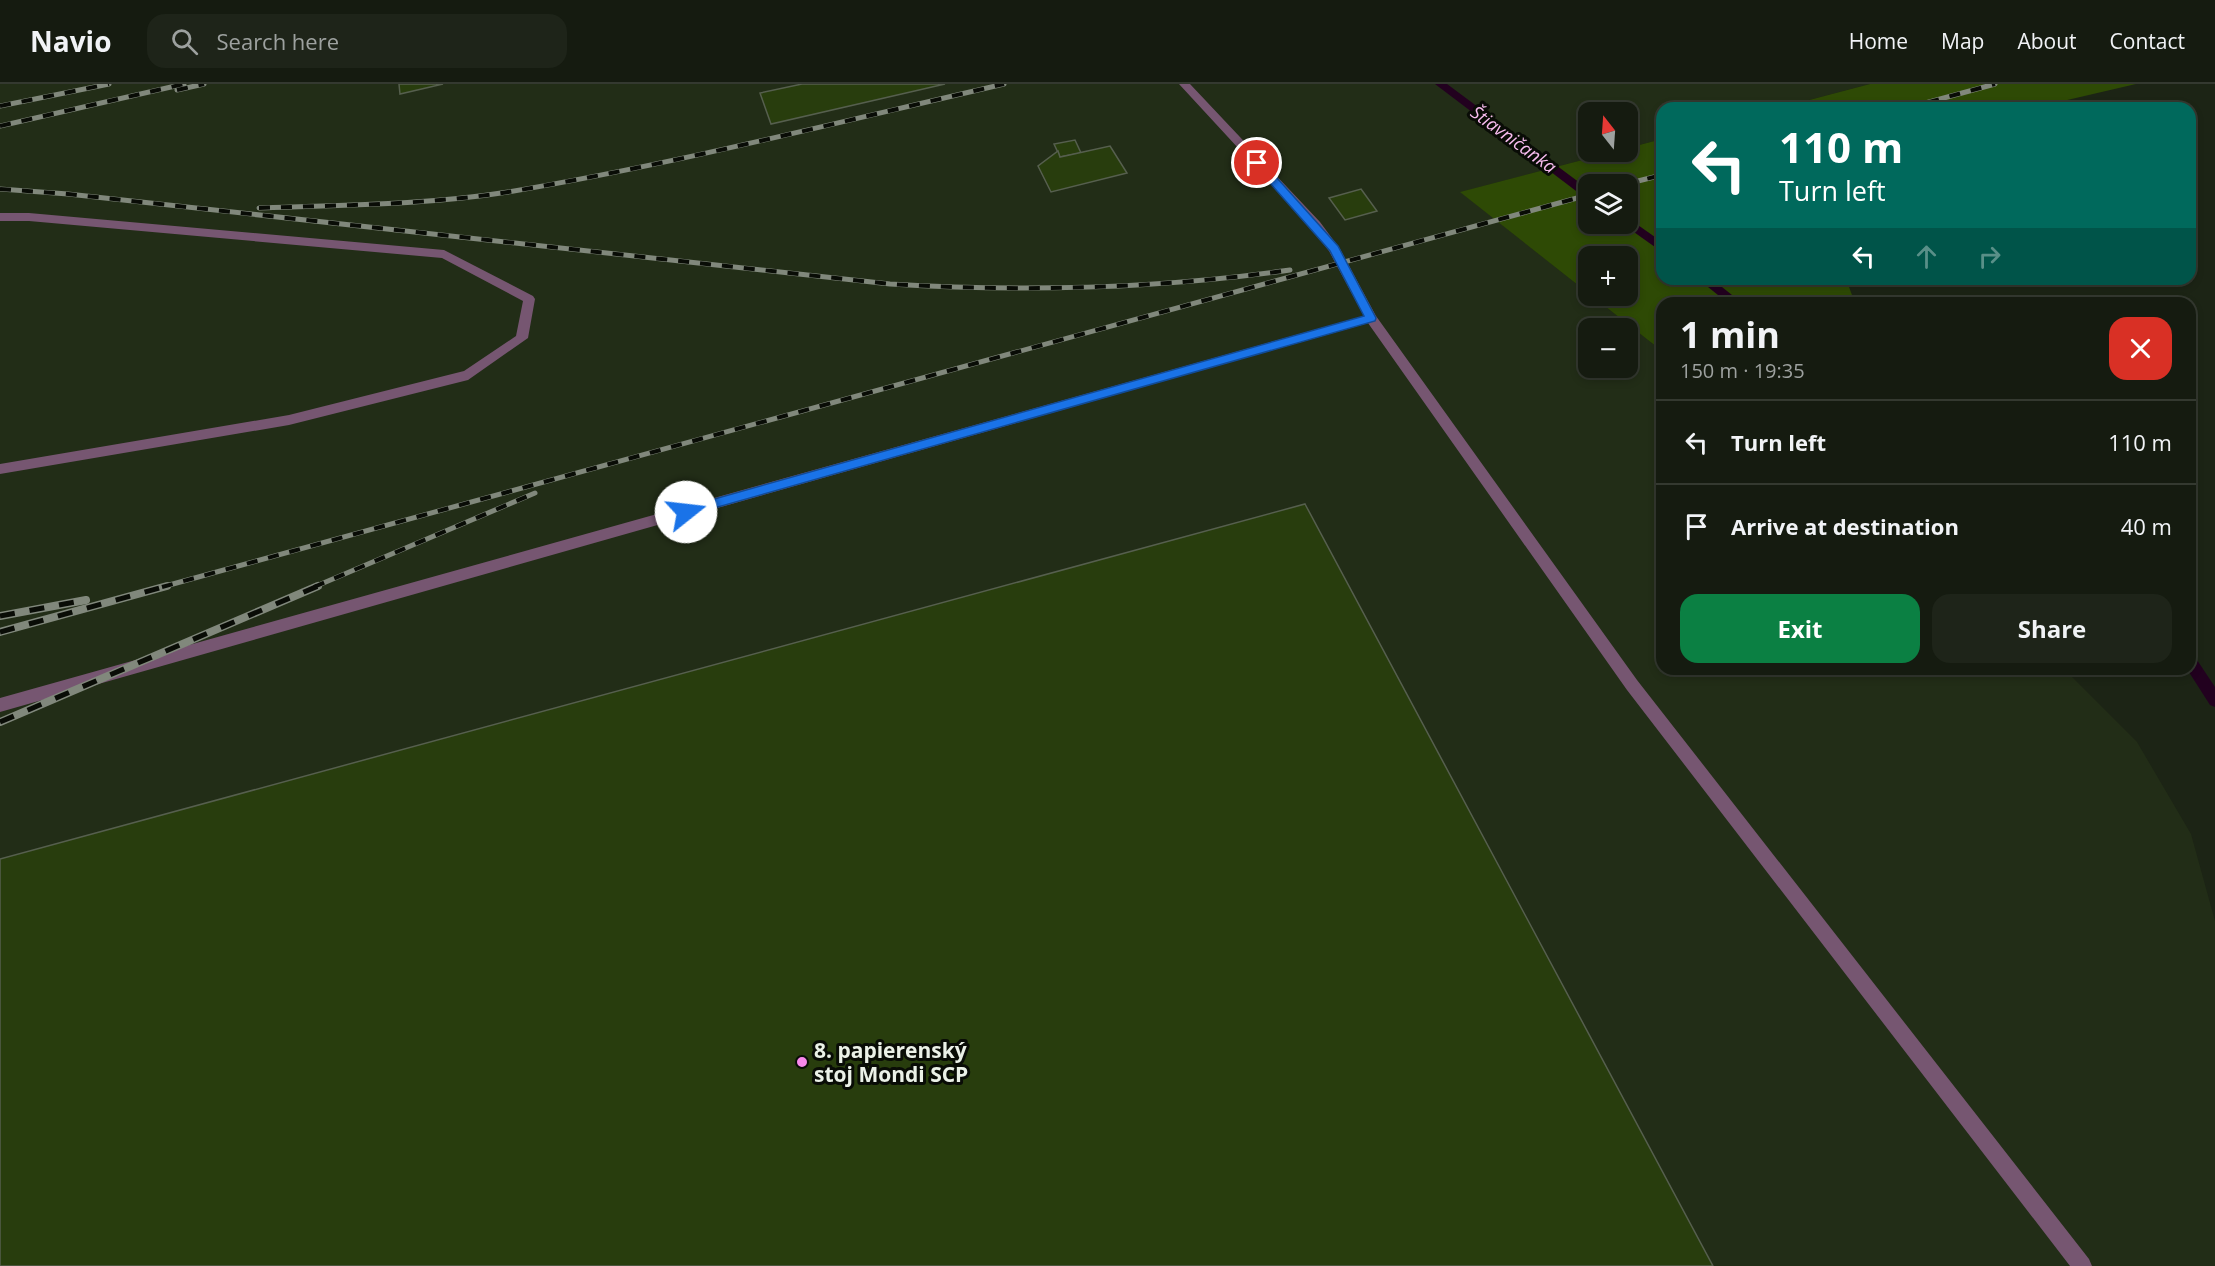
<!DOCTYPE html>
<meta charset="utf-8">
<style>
body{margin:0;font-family:"Open Sans",sans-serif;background:#1e2419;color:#f1f3f6;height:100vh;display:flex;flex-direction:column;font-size:22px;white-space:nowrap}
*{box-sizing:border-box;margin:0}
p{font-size:20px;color:#9da19f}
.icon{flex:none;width:33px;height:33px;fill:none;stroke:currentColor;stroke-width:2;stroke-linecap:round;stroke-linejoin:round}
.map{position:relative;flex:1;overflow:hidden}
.panel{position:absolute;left:1656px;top:213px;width:540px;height:378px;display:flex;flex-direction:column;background:#151b10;border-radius:18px;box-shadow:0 3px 9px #0003,0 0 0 2px #343930}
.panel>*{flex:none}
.hud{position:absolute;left:1656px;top:18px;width:540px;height:183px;border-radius:18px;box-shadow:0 3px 9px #0003,0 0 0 2px #343930;background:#00695c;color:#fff;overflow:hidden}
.needle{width:39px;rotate:343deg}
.tools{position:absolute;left:1578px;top:18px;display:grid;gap:12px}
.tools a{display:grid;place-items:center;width:60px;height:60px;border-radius:12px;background:#151b10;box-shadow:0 3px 9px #0003,0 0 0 2px #343930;font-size:30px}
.pin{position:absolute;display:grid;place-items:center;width:51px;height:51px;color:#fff;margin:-26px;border:3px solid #fff;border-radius:50%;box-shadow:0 2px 6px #0007}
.me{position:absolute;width:66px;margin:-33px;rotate:74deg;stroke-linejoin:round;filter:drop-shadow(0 0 4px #0008)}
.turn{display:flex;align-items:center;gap:21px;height:126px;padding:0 24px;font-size:27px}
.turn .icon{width:78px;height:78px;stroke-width:2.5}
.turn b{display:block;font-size:42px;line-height:51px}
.lanes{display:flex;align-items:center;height:57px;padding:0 24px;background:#0003;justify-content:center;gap:30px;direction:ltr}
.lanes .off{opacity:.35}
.round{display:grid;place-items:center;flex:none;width:63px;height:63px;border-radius:18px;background:#1e2419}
.head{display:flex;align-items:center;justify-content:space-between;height:102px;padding:0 24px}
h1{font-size:36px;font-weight:700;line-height:45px}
.action{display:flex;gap:12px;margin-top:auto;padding:12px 24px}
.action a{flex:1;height:69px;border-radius:18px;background:#0b8043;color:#fff;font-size:24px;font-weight:700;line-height:69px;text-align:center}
.action a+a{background:#1e2419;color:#f1f3f6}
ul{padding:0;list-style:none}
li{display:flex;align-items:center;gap:18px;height:84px;padding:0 24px;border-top:2px solid #343930}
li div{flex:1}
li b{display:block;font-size:22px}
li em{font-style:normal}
header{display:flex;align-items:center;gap:36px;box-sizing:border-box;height:84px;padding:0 30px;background:#151b10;border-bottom:2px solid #343930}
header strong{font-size:28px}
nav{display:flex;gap:33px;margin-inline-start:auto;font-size:21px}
.search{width:420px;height:54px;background:#1e2419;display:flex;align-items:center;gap:15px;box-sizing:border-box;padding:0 21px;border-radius:18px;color:#9da19f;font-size:22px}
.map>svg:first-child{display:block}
.built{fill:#222d17;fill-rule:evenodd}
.green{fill:#2e4a05;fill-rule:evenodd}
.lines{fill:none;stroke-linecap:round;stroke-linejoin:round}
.stream{fill:#22011f;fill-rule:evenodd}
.building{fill:#283d0d;stroke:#565f4e;stroke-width:1.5}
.service{fill:#765671;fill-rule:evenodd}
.rail-far1-casing{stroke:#81887c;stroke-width:5}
.rail-casing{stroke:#81887c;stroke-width:8}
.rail-far1{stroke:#090c06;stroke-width:4;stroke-dasharray:11;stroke-linecap:butt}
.rail{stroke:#090c06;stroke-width:5;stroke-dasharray:15;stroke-linecap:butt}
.route{fill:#1a73e8;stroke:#114b97;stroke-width:1.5}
.poi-dot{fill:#f888ea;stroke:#090c06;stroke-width:2}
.labels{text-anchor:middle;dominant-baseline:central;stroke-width:6;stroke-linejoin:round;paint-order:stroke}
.far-water-label{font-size:18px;font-style:italic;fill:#f8bcef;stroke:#090c06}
.poi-label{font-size:21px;font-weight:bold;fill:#ebf1e7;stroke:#090c06;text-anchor:start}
</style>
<header>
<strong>Navio</strong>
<div class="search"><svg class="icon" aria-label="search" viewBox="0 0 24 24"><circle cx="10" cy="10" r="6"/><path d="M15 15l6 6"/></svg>Search here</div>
<nav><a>Home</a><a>Map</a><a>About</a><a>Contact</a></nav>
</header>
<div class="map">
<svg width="2215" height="1182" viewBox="0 0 2215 1182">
<rect width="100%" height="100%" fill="#1c2415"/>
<!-- built -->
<path class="built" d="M 0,0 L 1870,0 L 1779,24 L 1662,24 L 1662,55 L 1628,64 L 1628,28 L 1588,28 L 1588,68 L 1613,68 L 1461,108 L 1588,209 L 1588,212 L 1592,212 L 1662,267 L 1662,585 L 2064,585 L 2137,658 L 2191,750 L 2215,837 L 2215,1182 L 0,1182 ZM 1588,244 L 1628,244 L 1628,284 L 1588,284 Z"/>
<!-- green -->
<g class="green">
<polygon points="1870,0 2136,0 2033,24 1779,24"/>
<path d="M 1662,55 L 1662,195 L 1846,195 L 1855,219 L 1662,219 L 1662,267 L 1592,212 L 1628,212 L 1628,172 L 1588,172 L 1588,209 L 1460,108 L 1613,68 L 1628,68 L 1628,64 ZM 1588,100 L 1628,100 L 1628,140 L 1588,140 Z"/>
</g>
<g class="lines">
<!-- stream -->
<g class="stream">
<polygon points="1435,0 1447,0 1588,105 1588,114 1584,113"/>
<polygon points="1628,134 1662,158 1662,168 1624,141 1628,140"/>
<polygon points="1698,195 1712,195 1742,219 1728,219"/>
<polygon points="2190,571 2195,573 2215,603 2215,623 2210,621 2187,585 2190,585"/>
</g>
</g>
<!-- building -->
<g class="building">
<polygon points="399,0 443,0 400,10"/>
<polygon points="802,0 945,0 771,40 760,9"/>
<polygon points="1075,56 1081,69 1060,73 1054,60"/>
<polygon points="1110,62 1127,89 1051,108 1038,82 1058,67 1060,73"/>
<polygon points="1361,105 1377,127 1345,136 1329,114"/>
<polygon points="1305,420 1713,1182 0,1182 0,775"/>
</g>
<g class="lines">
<!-- service -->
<g class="service">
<polygon points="1179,0 1190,0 1320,138 1340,165 1376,232 1637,596 2089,1175 2092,1182 2070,1182 1627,606 1368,239 0,628 0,614 1364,232 1329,167 1312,144"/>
<polygon points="0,129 29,129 444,166 533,212 535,215 528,254 468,296 289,341 0,390 0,380 289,331 464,287 516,252 523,217 442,174 29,137 0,137"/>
</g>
<!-- rail-far1 casing -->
<g class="rail-far1-casing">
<g id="rail-far1">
<polyline points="177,6 204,0"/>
<polyline points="0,22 109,0"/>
<polyline points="1907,24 1995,0"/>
<polyline points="0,42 184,0"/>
<polyline points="1626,100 1662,91"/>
<path d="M 0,105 L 68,110 L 890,200 C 1025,208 1156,205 1290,186"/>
<path d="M 259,124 C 342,121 426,121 508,108 C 675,80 839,38 1004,0"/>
<polyline points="162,503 1588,111"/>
<polyline points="314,503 535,409"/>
</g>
</g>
<!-- rail casing -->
<g class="rail-casing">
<g id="rail">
<polyline points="0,532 86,516"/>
<polyline points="0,548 167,502"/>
<polyline points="0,638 318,502"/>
</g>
</g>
<!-- rail-far1 -->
<use href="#rail-far1" class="rail-far1"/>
<!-- rail -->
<use href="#rail" class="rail"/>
</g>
<!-- route -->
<polygon class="route" points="1257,75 1261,76 1338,162 1376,234 1375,237 686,432 681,431 680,428 686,423 1364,232 1330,167 1254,81 1254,76"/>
<!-- markers -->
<circle class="poi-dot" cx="802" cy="978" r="6"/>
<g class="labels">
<!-- far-water labels -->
<g class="far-water-label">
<text transform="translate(1514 55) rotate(36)">Štiavničanka</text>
</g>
<!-- poi labels -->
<g class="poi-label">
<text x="814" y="966">8. papierenský<tspan x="814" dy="24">stoj Mondi SCP</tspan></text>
</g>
</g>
</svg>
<div class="tools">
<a><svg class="needle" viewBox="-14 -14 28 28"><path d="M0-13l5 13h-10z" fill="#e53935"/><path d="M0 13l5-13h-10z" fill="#9da19f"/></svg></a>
<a><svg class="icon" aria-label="layers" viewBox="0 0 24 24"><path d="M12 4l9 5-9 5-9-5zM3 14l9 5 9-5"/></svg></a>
<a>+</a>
<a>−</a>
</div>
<div class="pin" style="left:1257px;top:79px;background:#d93025"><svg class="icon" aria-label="arrive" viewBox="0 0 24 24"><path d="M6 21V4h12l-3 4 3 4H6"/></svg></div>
<svg class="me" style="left:686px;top:428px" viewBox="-20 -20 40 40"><circle r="19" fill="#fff"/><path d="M0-13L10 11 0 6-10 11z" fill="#1a73e8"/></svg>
<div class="hud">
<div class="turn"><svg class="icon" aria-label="left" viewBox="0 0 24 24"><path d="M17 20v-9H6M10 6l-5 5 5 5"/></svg><div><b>110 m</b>Turn left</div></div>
<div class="lanes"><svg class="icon" aria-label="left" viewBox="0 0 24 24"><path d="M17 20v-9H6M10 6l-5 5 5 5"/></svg><svg class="icon off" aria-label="ahead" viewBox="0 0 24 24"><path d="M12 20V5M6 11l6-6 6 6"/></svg><svg class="icon off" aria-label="right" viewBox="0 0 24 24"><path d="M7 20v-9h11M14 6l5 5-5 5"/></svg></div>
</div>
<section class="panel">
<div class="head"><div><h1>1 min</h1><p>150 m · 19:35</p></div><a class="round" style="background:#d93025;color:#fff"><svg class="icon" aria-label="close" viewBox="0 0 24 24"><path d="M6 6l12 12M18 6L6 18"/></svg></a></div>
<ul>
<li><svg class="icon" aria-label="left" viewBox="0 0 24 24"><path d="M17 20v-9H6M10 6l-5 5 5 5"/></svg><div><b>Turn left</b></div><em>110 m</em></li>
<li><svg class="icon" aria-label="arrive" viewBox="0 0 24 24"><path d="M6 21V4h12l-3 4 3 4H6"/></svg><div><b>Arrive at destination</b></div><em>40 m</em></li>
</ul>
<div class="action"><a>Exit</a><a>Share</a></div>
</section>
</div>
